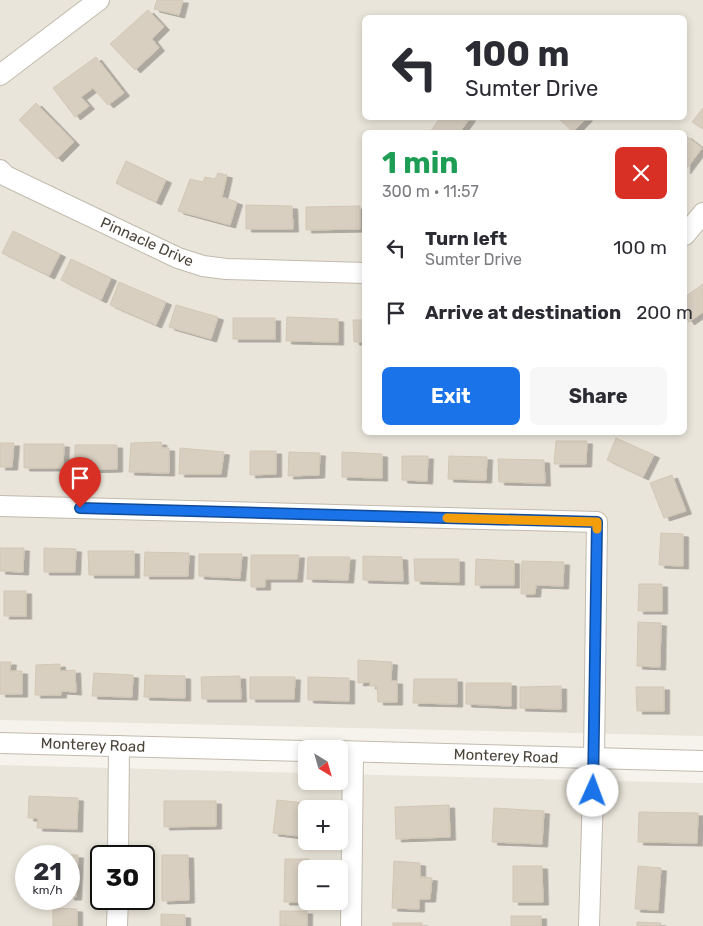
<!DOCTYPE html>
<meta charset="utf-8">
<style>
body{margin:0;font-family:Rubik,sans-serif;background:#f7f7f7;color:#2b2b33;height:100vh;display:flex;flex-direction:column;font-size:19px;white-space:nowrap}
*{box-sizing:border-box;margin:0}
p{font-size:16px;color:#7c7c81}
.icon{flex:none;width:28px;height:28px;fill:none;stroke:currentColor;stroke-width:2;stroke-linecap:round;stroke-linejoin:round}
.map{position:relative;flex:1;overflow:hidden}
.side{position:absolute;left:362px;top:130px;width:325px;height:305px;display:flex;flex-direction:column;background:#fff;border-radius:8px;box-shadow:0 2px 8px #0003}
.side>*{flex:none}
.hud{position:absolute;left:362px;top:15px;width:325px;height:105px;border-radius:8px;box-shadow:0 2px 8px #0003;background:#fff;color:#2b2b33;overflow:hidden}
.needle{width:32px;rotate:143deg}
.fabs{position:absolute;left:298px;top:740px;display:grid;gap:10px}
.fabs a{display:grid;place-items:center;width:50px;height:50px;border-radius:8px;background:#fff;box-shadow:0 2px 8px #0003;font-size:25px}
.speed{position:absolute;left:15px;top:845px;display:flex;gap:10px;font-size:25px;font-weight:700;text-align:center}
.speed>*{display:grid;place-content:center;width:65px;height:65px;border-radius:50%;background:#fff;box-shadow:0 2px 8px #0003;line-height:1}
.speed small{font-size:12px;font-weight:400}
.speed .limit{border:2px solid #111;border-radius:8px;background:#fff;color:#111}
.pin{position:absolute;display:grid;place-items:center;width:42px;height:42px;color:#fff;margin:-51px -21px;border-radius:50% 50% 50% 0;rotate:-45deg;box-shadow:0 0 5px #0007}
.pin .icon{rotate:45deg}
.me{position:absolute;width:55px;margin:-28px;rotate:2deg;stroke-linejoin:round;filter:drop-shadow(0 0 4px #0008)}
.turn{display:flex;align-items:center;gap:18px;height:105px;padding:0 20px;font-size:22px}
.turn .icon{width:65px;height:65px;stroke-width:2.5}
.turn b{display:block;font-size:35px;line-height:42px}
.round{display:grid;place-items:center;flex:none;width:52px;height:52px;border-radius:8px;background:#f7f7f7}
.overview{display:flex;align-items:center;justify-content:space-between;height:85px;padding:0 20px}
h1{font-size:30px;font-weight:700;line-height:38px;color:#1e9e55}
.action{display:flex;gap:10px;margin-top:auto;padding:10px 20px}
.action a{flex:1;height:58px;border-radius:8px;background:#1a73e8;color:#fff;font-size:20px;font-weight:700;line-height:58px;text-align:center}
.action a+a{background:#f7f7f7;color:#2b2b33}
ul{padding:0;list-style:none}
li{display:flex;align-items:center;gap:15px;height:65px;padding:0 20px}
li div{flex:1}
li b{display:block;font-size:19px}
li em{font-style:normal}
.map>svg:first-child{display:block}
.residential{fill:#eae5da;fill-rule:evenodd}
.building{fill:#d8cfc1;stroke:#d3c7b4;filter:url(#shadow)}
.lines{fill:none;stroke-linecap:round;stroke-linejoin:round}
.minor-casing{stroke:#c2bbae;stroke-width:22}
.minor{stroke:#fff;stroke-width:20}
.route-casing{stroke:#114b97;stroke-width:12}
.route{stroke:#1a73e8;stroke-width:9}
.slow{stroke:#f59e0b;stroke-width:9}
.labels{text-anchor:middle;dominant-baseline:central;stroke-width:4.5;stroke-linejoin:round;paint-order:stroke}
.street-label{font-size:15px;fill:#4b4439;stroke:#fff}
</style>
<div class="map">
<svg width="703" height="926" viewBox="0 0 703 926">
<defs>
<filter id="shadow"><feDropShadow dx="5.5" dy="3" stdDeviation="0" flood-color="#0004"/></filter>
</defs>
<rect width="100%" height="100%" fill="#f6f3ec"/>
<!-- residential -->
<g class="residential">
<path d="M 0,0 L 703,0 L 703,736 L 0,720 ZM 365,18 L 685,18 L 685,118 L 365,118 ZM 365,132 L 685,132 L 685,432 L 365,432 Z"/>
<path d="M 0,765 L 306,773 L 306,781 L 339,781 L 339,774 L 703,783 L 703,926 L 0,926 ZM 306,809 L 339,809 L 339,841 L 306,841 ZM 26,856 L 69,856 L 69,899 L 26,899 ZM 101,856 L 144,856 L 144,899 L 101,899 ZM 306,869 L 339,869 L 339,901 L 306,901 Z"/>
</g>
<!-- building -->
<g class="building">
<polygon points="157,0 183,0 179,15 154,9"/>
<polygon points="148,10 164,27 152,39 159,48 135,70 110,44"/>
<polygon points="96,57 124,93 108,105 93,88 81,97 89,106 75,117 53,88"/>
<polygon points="36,103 74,142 57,159 19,120"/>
<polygon points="703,108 703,129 692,122"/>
<polygon points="440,118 470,118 460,132 430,132"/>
<polygon points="558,118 587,118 573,132"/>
<polygon points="685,135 702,148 685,171"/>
<polygon points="126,161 166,180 156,202 116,183"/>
<polygon points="218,173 227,175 222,197 237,202 230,225 178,211 190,179 203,182 205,177 215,179"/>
<polygon points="246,205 292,206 293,229 246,229"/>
<polygon points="360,206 360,229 306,230 306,207"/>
<polygon points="13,231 60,254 49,276 2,253"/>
<polygon points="71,259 111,278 101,300 61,280"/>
<polygon points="119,282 166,302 156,325 110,305"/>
<polygon points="703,284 703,312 689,322 685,316 685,297"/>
<polygon points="176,305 218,317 211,339 169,327"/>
<polygon points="287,317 338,319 338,342 286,341"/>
<rect x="233" y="318" width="42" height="21"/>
<polygon points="353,320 365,320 365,342 354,342"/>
<polygon points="616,438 654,455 643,477 607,460"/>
<polygon points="556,441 587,441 586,464 554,464"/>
<polygon points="161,442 162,448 169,448 169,473 129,472 131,443"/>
<polygon points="0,443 14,443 12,467 0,467"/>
<polygon points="24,444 64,444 63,468 24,468"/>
<polygon points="75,445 117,445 117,469 75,470"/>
<polygon points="180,448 224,452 221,474 179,474"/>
<polygon points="250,451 276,451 276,474 250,475"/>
<polygon points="289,452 320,453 319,475 288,476"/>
<polygon points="342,452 382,454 382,478 342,477"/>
<polygon points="402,456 428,456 427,481 402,480"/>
<polygon points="449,456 487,457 486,480 448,479"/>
<polygon points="498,459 544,460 545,483 499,482"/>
<polygon points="672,475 686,511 664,518 650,483"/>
<polygon points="661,533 683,534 683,566 659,565"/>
<polygon points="0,548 24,548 23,572 0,571"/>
<polygon points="44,548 76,549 75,572 44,572"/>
<polygon points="88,551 134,551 134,575 89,575"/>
<polygon points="145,552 189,553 188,576 144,576"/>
<polygon points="199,554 242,554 240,578 199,576"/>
<polygon points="251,555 299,555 297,579 265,579 265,587 251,587"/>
<polygon points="363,556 402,557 403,581 363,580"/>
<polygon points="308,557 350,557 348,580 307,579"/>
<polygon points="414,559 459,559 459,582 415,581"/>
<polygon points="476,559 514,561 514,585 475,585"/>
<polygon points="522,561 564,562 563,586 536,585 535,594 521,594"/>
<polygon points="639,584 662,584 662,611 638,611"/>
<rect x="4" y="591" width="22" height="25"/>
<polygon points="638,622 661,623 660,667 637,666"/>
<polygon points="358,660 392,662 391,681 397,681 397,702 378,702 377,686 370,686 370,682 358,683"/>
<polygon points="0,662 11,662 10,671 22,671 22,694 0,694"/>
<polygon points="60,664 60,671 75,670 76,692 61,691 61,695 35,695 36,665"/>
<polygon points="94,673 133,675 132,697 92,696"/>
<polygon points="145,675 185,676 185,698 144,697"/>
<polygon points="240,676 241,699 202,699 201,677"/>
<polygon points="250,677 295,677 294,699 250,699"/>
<polygon points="308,677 349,678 349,701 308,700"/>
<polygon points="414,679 457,679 457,704 413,703"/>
<polygon points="466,683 511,683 511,706 466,704"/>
<polygon points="561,686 561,709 520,708 520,687"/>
<polygon points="636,687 664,687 664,711 637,711"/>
<polygon points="29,796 78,798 77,829 37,828 38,818 28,818"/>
<polygon points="277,800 313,804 313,809 306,809 306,837 273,833"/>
<polygon points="164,801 216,801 216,826 164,827"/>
<polygon points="449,805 450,837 396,839 395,807"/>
<polygon points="494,808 544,811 542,844 492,842"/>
<polygon points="639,812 698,813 697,843 638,842"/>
<polygon points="54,854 78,855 76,897 69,897 69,856 54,856"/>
<polygon points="162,855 188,855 189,900 162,901"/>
<polygon points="285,859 309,859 309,869 306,869 306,901 309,902 284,902"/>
<polygon points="394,861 420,863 420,877 432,878 430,899 419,899 419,909 392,908"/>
<polygon points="513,866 542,866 543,902 513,902"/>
<polygon points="638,866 661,868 658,910 635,909"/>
<polygon points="53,908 77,909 77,926 53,926"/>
<rect x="280" y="911" width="27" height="15"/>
<polygon points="161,914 185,915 185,926 161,926"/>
<rect x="511" y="916" width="30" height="10"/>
<polygon points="637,922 661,923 660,926 637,926"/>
<rect x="393" y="923" width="29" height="3"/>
</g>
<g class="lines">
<!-- minor casing -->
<g class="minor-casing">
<g id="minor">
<polyline points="0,75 99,0"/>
<polyline points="0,170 6,176 29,187 178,258 203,266 226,269 365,273"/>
<polyline points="685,235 703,213"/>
<polyline points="0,506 597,522 594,758 589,926"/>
<polyline points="0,743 306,751"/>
<polyline points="339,751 703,761"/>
<polyline points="118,856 119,746"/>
<polyline points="117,926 118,899"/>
<polyline points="351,926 353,752"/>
</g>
</g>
<!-- minor -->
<use href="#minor" class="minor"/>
</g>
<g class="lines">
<!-- route casing -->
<g class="route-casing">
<polyline id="route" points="80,508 597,522 593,791"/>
</g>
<!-- route -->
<use href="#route" class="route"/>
<!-- slow -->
<polyline class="slow" points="447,518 597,522 597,529"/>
</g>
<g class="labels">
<!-- street labels -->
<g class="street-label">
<text transform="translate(147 242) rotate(24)">Pinnacle Drive</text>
<text transform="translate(93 745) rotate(2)">Monterey Road</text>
<text transform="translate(506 756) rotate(2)">Monterey Road</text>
</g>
</g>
</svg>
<div class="fabs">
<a><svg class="needle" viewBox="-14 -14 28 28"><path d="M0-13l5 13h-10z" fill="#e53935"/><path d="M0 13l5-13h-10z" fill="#7c7c81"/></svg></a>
<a>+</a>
<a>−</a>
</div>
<div class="speed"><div>21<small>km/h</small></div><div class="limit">30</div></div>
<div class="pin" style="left:80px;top:508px;background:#d93025"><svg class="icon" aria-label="arrive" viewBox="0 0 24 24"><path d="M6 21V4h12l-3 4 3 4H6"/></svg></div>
<svg class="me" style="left:593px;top:791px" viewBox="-20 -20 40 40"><circle r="19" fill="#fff"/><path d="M0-13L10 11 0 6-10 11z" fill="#1a73e8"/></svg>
<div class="hud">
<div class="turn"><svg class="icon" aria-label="left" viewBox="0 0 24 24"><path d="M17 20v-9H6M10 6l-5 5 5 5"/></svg><div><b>100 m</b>Sumter Drive</div></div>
</div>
<section class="side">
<div class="overview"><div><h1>1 min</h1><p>300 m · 11:57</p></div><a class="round" style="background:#d93025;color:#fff"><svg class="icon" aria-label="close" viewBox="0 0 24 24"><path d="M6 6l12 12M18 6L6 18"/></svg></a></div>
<ul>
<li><svg class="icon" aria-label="left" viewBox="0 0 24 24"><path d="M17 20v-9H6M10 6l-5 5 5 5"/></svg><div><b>Turn left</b><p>Sumter Drive</p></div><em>100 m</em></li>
<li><svg class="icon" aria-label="arrive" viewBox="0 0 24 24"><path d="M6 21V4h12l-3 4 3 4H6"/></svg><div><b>Arrive at destination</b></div><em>200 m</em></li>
</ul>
<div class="action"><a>Exit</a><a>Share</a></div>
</section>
</div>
